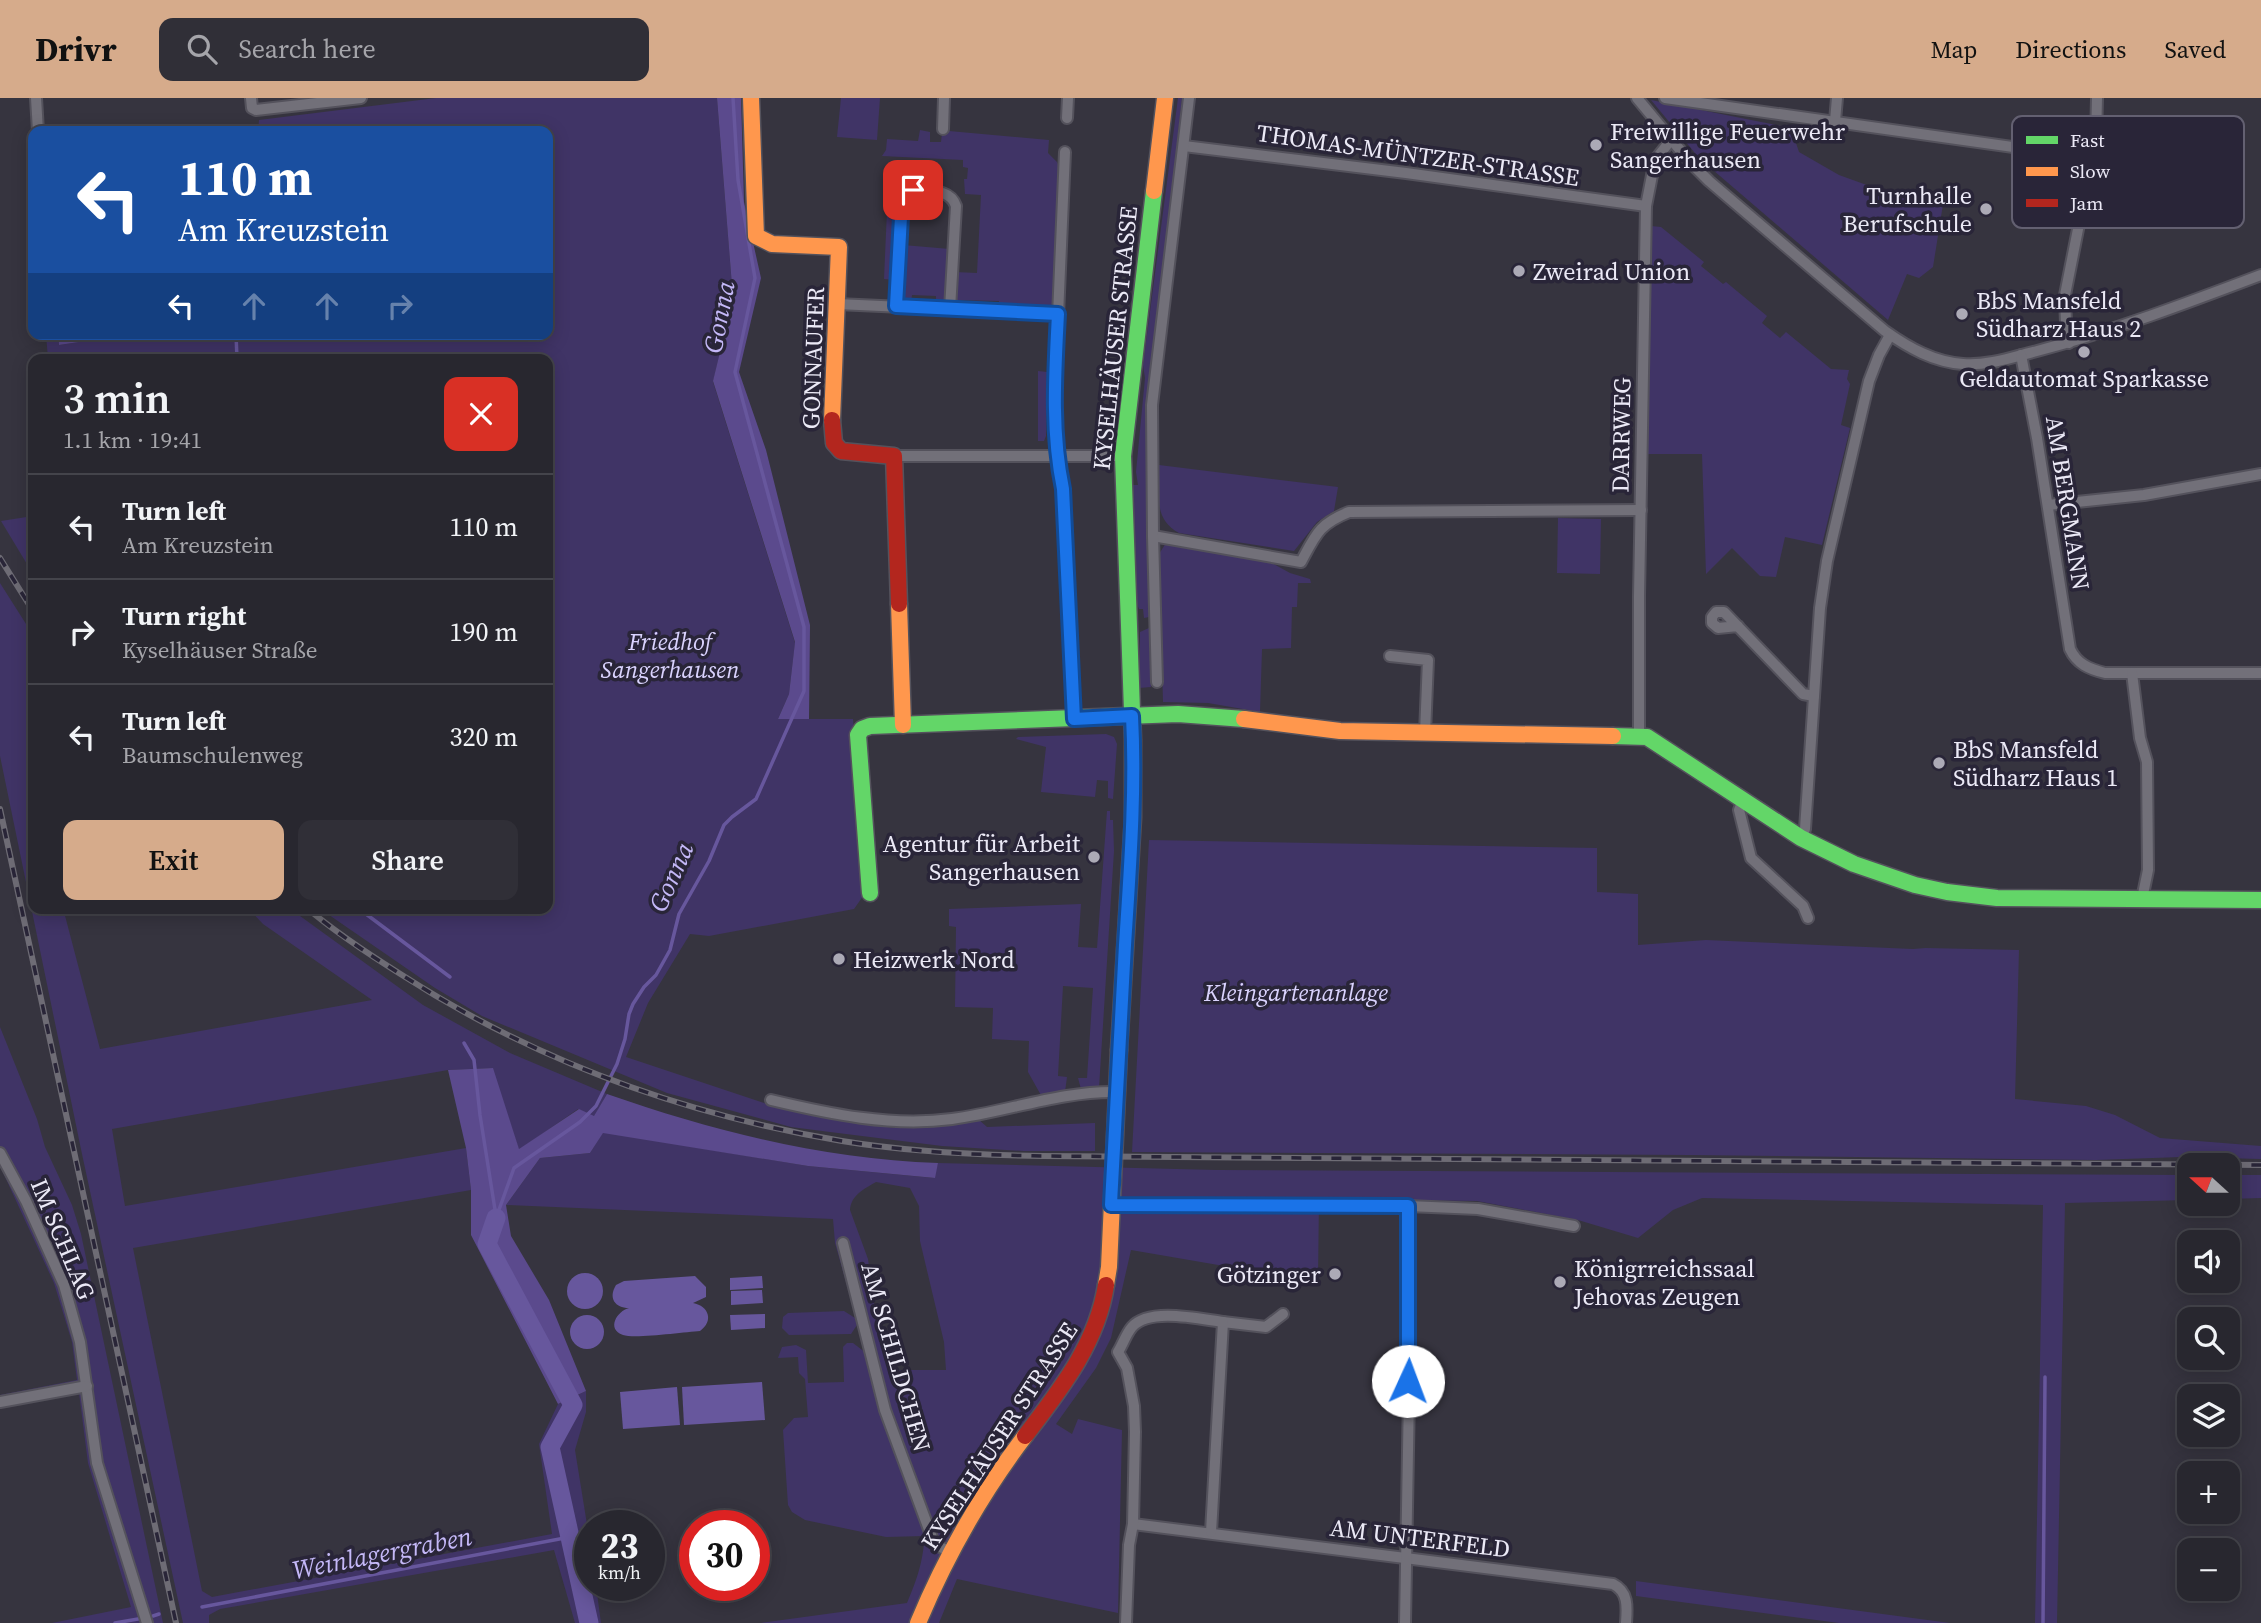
<!DOCTYPE html>
<meta charset="utf-8">
<style>
body{margin:0;font-family:"Source Serif 4",serif;background:#302f37;color:#f1f3f6;height:100vh;display:flex;flex-direction:column;font-size:26px;white-space:nowrap}
*{box-sizing:border-box;margin:0}
p{font-size:23px;color:#a5a5aa}
.icon{flex:none;width:38px;height:38px;fill:none;stroke:currentColor;stroke-width:2;stroke-linecap:round;stroke-linejoin:round}
.map{position:relative;flex:1;overflow:hidden}
.details{position:absolute;left:28px;top:256px;width:525px;height:560px;display:flex;flex-direction:column;background:#28272f;border-radius:14px;box-shadow:0 4px 18px #0003,0 0 0 2px #44444b}
.details>*{flex:none}
.guide{position:absolute;left:28px;top:28px;width:525px;height:214px;border-radius:14px;box-shadow:0 4px 18px #0003,0 0 0 2px #44444b;background:#1a4fa0;color:#fff;overflow:hidden}
.needle{width:46px;rotate:291deg}
.buttons{position:absolute;left:2177px;top:1055px;display:grid;gap:14px}
.buttons a{display:grid;place-items:center;width:63px;height:63px;border-radius:14px;background:#28272f;box-shadow:0 4px 18px #0003,0 0 0 2px #44444b;font-size:35px}
.speed{position:absolute;left:574px;top:1412px;display:flex;gap:14px;font-size:35px;font-weight:700;text-align:center}
.speed>*{display:grid;place-content:center;width:91px;height:91px;border-radius:50%;background:#28272f;box-shadow:0 4px 18px #0003,0 0 0 2px #44444b;line-height:1}
.speed small{font-size:18px;font-weight:400}
.speed .limit{border:10px solid #d22;background:#fff;color:#111}
.pin{position:absolute;display:grid;place-items:center;width:60px;height:60px;color:#fff;margin:-30px;border-radius:14px;box-shadow:0 4px 10px #0006}
.me{position:absolute;width:77px;margin:-38px;rotate:2deg;stroke-linejoin:round;filter:drop-shadow(0 0 5px #0008)}
.turn{display:flex;align-items:center;gap:24px;height:147px;padding:0 35px;font-size:32px}
.turn .icon{width:91px;height:91px;stroke-width:2.5}
.turn b{display:block;font-size:49px;line-height:60px}
.lanes{display:flex;align-items:center;height:66px;padding:0 35px;background:#0003;justify-content:center;gap:35px;direction:ltr}
.lanes .off{opacity:.35}
.round{display:grid;place-items:center;flex:none;width:74px;height:74px;border-radius:14px;background:#302f37}
.summary{display:flex;align-items:center;justify-content:space-between;height:119px;padding:0 35px}
h1{font-size:42px;font-weight:600;line-height:52px}
.action{display:flex;gap:14px;margin-top:auto;padding:14px 35px}
.action a{flex:1;height:80px;border-radius:14px;background:#d6ab8b;color:#111;font-size:28px;font-weight:600;line-height:80px;text-align:center}
.action a+a{background:#302f37;color:#f1f3f6}
ul{padding:0;list-style:none}
li{display:flex;align-items:center;gap:21px;height:105px;padding:0 35px;border-top:2px solid #44444b}
li div{flex:1}
li b{display:block;font-size:26px}
li em{font-style:normal}
header{display:flex;align-items:center;gap:42px;box-sizing:border-box;height:98px;padding:0 35px;background:#d6ab8b;color:#111}
header strong{font-size:33px}
nav{display:flex;gap:38px;margin-inline-start:auto;font-size:24px}
.search{width:490px;height:63px;background:#302f37;display:flex;align-items:center;gap:18px;box-sizing:border-box;padding:0 24px;border-radius:14px;color:#a5a5aa;font-size:26px}
.map>svg:first-child{display:block}
.green{fill:#403466;fill-rule:evenodd}
.forest{fill:#5b4a8d}
.water{fill:#67579d}
.lines{fill:none;stroke-linecap:round;stroke-linejoin:round}
.stream{stroke:#67579d;stroke-width:3.5}
.river{stroke:#67579d;stroke-width:19}
.street-casing{stroke:#54525c;stroke-width:14}
.fast-casing{stroke:#54525c;stroke-width:19}
.slow-casing{stroke:#54525c;stroke-width:19}
.jam-casing{stroke:#54525c;stroke-width:19}
.street{stroke:#727079;stroke-width:10}
.fast{stroke:#63d668;stroke-width:16}
.slow{stroke:#ff974d;stroke-width:16}
.jam{stroke:#b3261e;stroke-width:16}
.rail-casing{stroke:#6e6c75;stroke-width:6}
.rail{stroke:#292538;stroke-width:3.5;stroke-dasharray:10;stroke-linecap:butt}
.route-casing{stroke:#114b97;stroke-width:18}
.route{stroke:#1a73e8;stroke-width:12}
.poi-dot{fill:#acaab6;stroke:#292538;stroke-width:2.5}
.labels{text-anchor:middle;dominant-baseline:central;stroke-width:7;stroke-linejoin:round;paint-order:stroke}
.poi-label{font-size:24px;fill:#ebe9f6;stroke:#292538;text-anchor:start}
.street-label{font-size:24px;fill:#ebe9f6;stroke:#292538}
.park-label{font-size:24px;font-style:italic;fill:#dad3fe;stroke:#292538}
.water-label{font-size:26px;font-style:italic;fill:#c4b8f7;stroke:#292538}
.key{fill:#292538;stroke:#636071;stroke-width:2}
.key-label{font-size:19px;fill:#ebe9f6}
</style>
<header>
<strong>Drivr</strong>
<div class="search"><svg class="icon" aria-label="search" viewBox="0 0 24 24"><circle cx="10" cy="10" r="6"/><path d="M15 15l6 6"/></svg>Search here</div>
<nav><a>Map</a><a>Directions</a><a>Saved</a></nav>
</header>
<div class="map">
<svg width="2261" height="1525" viewBox="0 0 2261 1525">
<rect width="100%" height="100%" fill="#36343f"/>
<!-- green -->
<g class="green">
<polygon points="436,0 717,0 733,200 713,284 795,545 789,596 778,621 853,621 866,794 854,811 709,838 690,836 648,905 626,959 773,1008 873,1027 894,1030 913,1029 978,1021 987,1029 1095,1025 1095,1053 1024,1053 942,1048 830,1034 791,1029 667,995 482,918 435,890 319,810 548,810 548,261 48,261 46,236 58,236 59,247 133,236 548,236 548,33 258,33 259,22"/>
<polygon points="841,0 880,0 877,42 837,39"/>
<polygon points="1178,0 1182,0 1147,315 1149,519 1144,520 1143,511 1139,511 1135,501 1128,387 1138,387 1136,374 1145,280 1143,267"/>
<polygon points="1651,2 1791,30 1799,54 1839,77 1875,90 1944,100 1933,169 1919,180 1907,176 1888,222 1699,60"/>
<path d="M 920,32 L 930,34 L 930,44 L 941,44 L 942,35 L 949,33 L 1049,42 L 1048,55 L 1057,64 L 1061,73 L 1055,203 C 1045,218 1015,211 999,210 L 999,203 L 955,202 L 955,174 L 977,175 L 981,97 L 965,96 L 964,81 L 967,81 L 968,70 L 963,69 L 963,62 L 882,58 L 886,52 L 887,41 L 918,43 Z"/>
<polygon points="888,90 899,90 895,182 884,181"/>
<polygon points="1651,128 1661,129 1704,164 1701,168 1723,186 1726,184 1767,218 1762,225 1780,240 1786,234 1831,271 1849,272 1847,281 1850,286 1841,327 1850,330 1822,447 1785,439 1776,479 1760,478 1732,450 1706,476 1702,356 1647,356"/>
<polygon points="903,147 950,151 947,201 936,206 936,198 912,197 911,205 902,200"/>
<polygon points="1038,273 1047,274 1046,338 1044,343 1038,343"/>
<path d="M 1159,367 L 1338,389 L 1334,413 L 1317,424 L 1294,453 L 1179,435 C 1152,420 1160,396 1159,367 Z"/>
<polygon points="33,418 33,476 1,423"/>
<polygon points="1558,420 1601,421 1600,476 1557,475"/>
<polygon points="1166,445 1270,464 1290,475 1310,481 1311,485 1298,485 1297,509 1292,509 1291,550 1262,551 1260,614 1208,605 1163,604 1159,456"/>
<polygon points="0,485 33,537 33,810 63,810 100,951 372,902 263,826 248,810 289,810 423,907 510,955 607,996 594,1019 578,1011 519,1052 492,970 448,972 112,1031 125,1108 466,1050 471,1092 133,1150 202,1493 212,1499 552,1436 539,1346 558,1306 586,1293 586,1314 575,1352 590,1445 590,1488 596,1488 601,1525 575,1525 554,1452 220,1511 209,1517 209,1525 183,1525 82,1056 0,658"/>
<polygon points="1149,530 1151,589 1139,590 1140,534"/>
<polygon points="1106,636 1114,639 1117,646 1113,701 1108,700 1108,683 1097,682 1095,699 1041,694 1046,649 1016,641 1018,639"/>
<polygon points="1107,713 1110,713 1110,722 1113,722 1114,753 1099,990 1081,991 1078,980 1087,980 1093,890 1063,888 1058,978 1067,979 1065,994 1042,999 1028,974 1029,943 992,941 993,910 955,909 956,829 949,828 949,811 1081,806 1078,849 1097,850"/>
<polygon points="1149,742 1597,750 1597,794 1638,796 1638,847 1706,842 1913,851 1926,850 2019,852 2015,1001 2086,1008 2115,1017 2160,1040 2261,1048 2261,1061 2181,1059 2096,1062 1690,1057 1132,1054"/>
<polygon points="0,929 37,1021 45,1049 72,1107 81,1136 163,1525 52,1525 131,1509 88,1365 79,1295 0,1310 0,1297 77,1282 72,1244 54,1185 0,1068"/>
<path d="M 603,1034 L 808,1068 L 934,1080 L 938,1065 L 1217,1072 L 2189,1077 L 2189,1102 L 2065,1105 L 2057,1525 L 2035,1525 L 2043,1107 L 1702,1100 L 1673,1112 L 1638,1140 L 1578,1122 L 1477,1103 L 1319,1101 L 1318,1181 L 1259,1174 L 1131,1152 L 1111,1240 L 1096,1270 L 1056,1326 L 1072,1336 L 1078,1321 L 1122,1332 L 1118,1515 L 957,1481 L 939,1525 L 761,1525 L 907,1505 C 918,1479 922,1466 925,1438 L 886,1439 L 805,1422 L 792,1414 L 788,1407 L 783,1332 L 794,1320 L 808,1319 L 805,1281 L 799,1275 L 798,1259 L 778,1260 L 782,1249 L 796,1247 L 806,1252 L 808,1285 L 844,1284 L 843,1249 L 847,1245 L 853,1245 L 866,1255 L 835,1145 L 833,1121 L 506,1107 L 540,1060 L 590,1055 ZM 876,1084 L 910,1090 L 919,1108 L 920,1143 L 944,1244 L 946,1272 L 893,1272 L 874,1206 L 868,1161 L 850,1112 C 851,1097 864,1091 876,1084 Z"/>
<polygon points="2228,1077 2261,1077 2261,1100 2228,1101"/>
<polygon points="844,1213 855,1220 857,1227 851,1236 789,1237 782,1230 783,1219 788,1215"/>
<polygon points="1636,1483 1950,1525 1839,1525 1636,1498"/>
</g>
<!-- forest -->
<g class="forest">
<polygon points="717,0 741,0 744,104 761,180 739,274 766,352 810,527 809,621 778,621 789,596 795,544 713,283 733,200"/>
<polygon points="58,236 133,236 59,247"/>
<path d="M 493,970 L 519,1051 L 579,1011 L 594,1018 L 607,996 C 713,1033 824,1061 938,1065 L 935,1080 L 808,1068 L 603,1035 L 590,1055 L 540,1060 L 506,1107 L 511,1138 L 549,1202 L 586,1293 L 558,1306 L 471,1137 L 471,1092 L 466,1050 L 448,972 Z"/>
</g>
<!-- water -->
<g class="water">
<circle cx="585" cy="1193" r="18"/>
<path d="M 695,1178 L 706,1189 L 706,1199 L 693,1205 C 709,1208 714,1223 700,1233 C 684,1234 635,1241 623,1237 C 606,1231 617,1213 629,1210 C 615,1210 608,1200 616,1187 L 624,1183 Z"/>
<polygon points="762,1178 763,1190 730,1192 730,1180"/>
<polygon points="762,1192 763,1205 731,1207 731,1193"/>
<polygon points="765,1216 765,1230 731,1232 730,1217"/>
<circle cx="587" cy="1234" r="17"/>
<polygon points="762,1284 765,1322 684,1327 682,1289"/>
<polygon points="677,1289 680,1327 623,1331 620,1294"/>
</g>
<g class="lines">
<!-- stream -->
<g class="stream">
<polyline points="236,236 237,261"/>
<polyline points="358,810 450,879"/>
<polyline points="464,945 474,962 480,1017 496,1118"/>
<polyline points="496,1120 514,1070 580,1024 596,1008 617,966 625,941 629,916 633,906 644,889 656,877 670,852 679,816 709,763 724,727 732,719 756,701 804,593 804,529 735,274 755,180 738,82 733,0"/>
<polyline points="202,1509 570,1439"/>
<polyline points="153,1518 159,1516"/>
<polyline points="115,1525 138,1521"/>
<polyline points="2043,1525 2045,1279"/>
</g>
<!-- river -->
<polyline class="river" points="496,1120 487,1146 573,1307 550,1349 589,1525"/>
<!-- street casing -->
<g class="street-casing">
<g id="street">
<polyline points="36,0 38,33"/>
<polyline points="251,0 252,10 256,12 361,0"/>
<path d="M 1637,0 L 1690,64 L 1709,83 L 1885,233 C 1909,250 1934,264 1963,266 C 1988,268 2013,259 2037,253 C 2113,233 2187,205 2261,177"/>
<polyline points="1665,0 2091,60"/>
<polyline points="1067,20 1068,0"/>
<polyline points="1835,23 1837,0"/>
<polyline points="943,31 944,0"/>
<polyline points="1184,48 1406,75 1646,108"/>
<polyline points="1065,54 1055,288 1056,357 1063,391 1074,621"/>
<polyline points="837,206 1058,216"/>
<path d="M 896,208 L 903,101 L 913,92 C 929,94 950,90 956,108 L 950,211"/>
<polyline points="2069,245 2066,226 2065,197 2096,40 2097,0"/>
<path d="M 2021,257 L 2037,340 L 2070,551 C 2077,566 2089,571 2105,575 L 2261,575"/>
<polyline points="894,358 1123,358"/>
<polyline points="2048,407 2144,397 2261,376"/>
<path d="M 1153,438 L 1301,464 C 1316,436 1319,426 1349,414 L 1641,412"/>
<polyline points="1738,528 1718,530 1712,525 1712,519 1716,514 1724,514 1803,596 1814,598"/>
<polyline points="1390,558 1428,562 1425,635"/>
<polyline points="2132,575 2140,640 2147,664 2148,772 2142,801"/>
<polyline points="1157,584 1153,438 1152,307 1189,0"/>
<polyline points="1639,638 1639,498 1646,108 1655,62 1671,42"/>
<polyline points="1743,702 1739,712 1751,760 1803,808 1808,820"/>
<polyline points="1801,740 1805,731 1820,510 1827,463 1869,283 1879,257 1890,237"/>
<path d="M 771,1002 C 830,1016 891,1029 952,1021 C 1006,1014 1061,993 1116,994"/>
<polyline points="0,1055 26,1103 64,1187 80,1244 97,1365 147,1525"/>
<polyline points="1111,1107 1408,1108 1478,1111 1574,1128"/>
<polyline points="843,1145 885,1312 934,1445 949,1454"/>
<polyline points="0,1304 87,1288"/>
<path d="M 1133,1426 L 1613,1486 C 1629,1494 1627,1510 1626,1525"/>
<polyline points="1211,1434 1223,1224 1266,1229 1283,1216"/>
<path d="M 1126,1525 L 1129,1447 L 1133,1426 L 1135,1334 L 1134,1308 L 1127,1270 L 1118,1254 C 1123,1246 1126,1236 1132,1229 C 1149,1209 1200,1221 1223,1224"/>
<polyline points="1405,1525 1410,1238 1408,1108"/>
</g>
</g>
<!-- fast casing -->
<g class="fast-casing">
<g id="fast">
<polyline points="1613,638 1647,639 1801,740 1854,766 1915,787 1947,794 1997,800 2261,802"/>
<polyline points="870,795 858,637 862,631 870,628 1178,616 1244,621"/>
<polyline points="1119,952 1133,720 1133,641 1123,358 1154,93"/>
</g>
</g>
<!-- slow casing -->
<g class="slow-casing">
<g id="slow">
<polyline points="751,0 756,138 772,146 839,149 832,322"/>
<polyline points="1154,93 1165,0"/>
<polyline points="899,506 903,627"/>
<polyline points="1244,621 1340,633 1613,638"/>
<polyline points="1106,1187 1109,1169 1119,952"/>
<path d="M 918,1525 C 946,1458 981,1396 1025,1338"/>
</g>
</g>
<!-- jam casing -->
<g class="jam-casing">
<g id="jam">
<polyline points="832,322 834,345 841,353 894,358 899,506"/>
<path d="M 1025,1338 C 1060,1292 1097,1246 1106,1187"/>
</g>
</g>
<!-- street -->
<use href="#street" class="street"/>
<!-- fast -->
<use href="#fast" class="fast"/>
<!-- slow -->
<use href="#slow" class="slow"/>
<!-- jam -->
<use href="#jam" class="jam"/>
<!-- rail casing -->
<g class="rail-casing">
<g id="rail">
<polyline points="0,460 33,513"/>
<polyline points="0,711 176,1525"/>
<path d="M 307,810 C 336,835 370,857 402,877 C 536,963 685,1017 842,1043 C 909,1054 976,1057 1043,1058 L 2261,1067"/>
</g>
</g>
<!-- rail -->
<use href="#rail" class="rail"/>
</g>
<g class="lines">
<!-- route casing -->
<g class="route-casing">
<path id="route" d="M 913,92 L 902,101 L 896,208 L 1058,216 C 1055,275 1051,333 1063,391 L 1074,621 L 1132,618 C 1136,694 1130,770 1125,847 C 1120,933 1115,1020 1111,1107 L 1408,1108 L 1408,1283"/>
</g>
<!-- route -->
<use href="#route" class="route"/>
</g>
<!-- markers -->
<g class="poi-dot">
<circle cx="1596" cy="47" r="7"/>
<circle cx="1986" cy="111" r="7"/>
<circle cx="1519" cy="173" r="7"/>
<circle cx="1962" cy="216" r="7"/>
<circle cx="2084" cy="254" r="7"/>
<circle cx="1939" cy="665" r="7"/>
<circle cx="1094" cy="759" r="7"/>
<circle cx="839" cy="861" r="7"/>
<circle cx="1335" cy="1176" r="7"/>
<circle cx="1560" cy="1184" r="7"/>
</g>
<g class="labels">
<!-- poi labels -->
<g class="poi-label">
<text x="1610" y="33">Freiwillige Feuerwehr<tspan x="1610" dy="28">Sangerhausen</tspan></text>
<text x="1972" y="97" text-anchor="end">Turnhalle<tspan x="1972" dy="28">Berufschule</tspan></text>
<text x="1533" y="173">Zweirad Union</text>
<text x="1976" y="202">BbS Mansfeld<tspan x="1976" dy="28">Südharz Haus 2</tspan></text>
<text x="2084" y="280" text-anchor="middle">Geldautomat Sparkasse</text>
<text x="1953" y="651">BbS Mansfeld<tspan x="1953" dy="28">Südharz Haus 1</tspan></text>
<text x="1080" y="745" text-anchor="end">Agentur für Arbeit<tspan x="1080" dy="28">Sangerhausen</tspan></text>
<text x="853" y="861">Heizwerk Nord</text>
<text x="1574" y="1170">Königrreichssaal<tspan x="1574" dy="28">Jehovas Zeugen</tspan></text>
<text x="1321" y="1176" text-anchor="end">Götzinger</text>
</g>
<!-- street labels -->
<g class="street-label">
<text transform="translate(1418 57) rotate(8)">THOMAS-MÜNTZER-STRASSE</text>
<text transform="translate(1115 240) rotate(-84)">KYSELHÄUSER STRASSE</text>
<text transform="translate(813 260) rotate(-88)">GONNAUFER</text>
<text transform="translate(1621 337) rotate(-89)">DARRWEG</text>
<text transform="translate(2068 405) rotate(81)">AM BERGMANN</text>
<text transform="translate(63 1141) rotate(67)">IM SCHLAG</text>
<text transform="translate(896 1259) rotate(74)">AM SCHILDCHEN</text>
<text transform="translate(999 1338) rotate(-57)">KYSELHÄUSER STRASSE</text>
<text transform="translate(1420 1440) rotate(7)">AM UNTERFELD</text>
</g>
<!-- park labels -->
<g class="park-label">
<text x="670" y="543">Friedhof<tspan x="670" dy="28">Sangerhausen</tspan></text>
<text x="1296" y="894">Kleingartenanlage</text>
</g>
<!-- water labels -->
<g class="water-label">
<text transform="translate(719 219) rotate(-79)">Gonna</text>
<text transform="translate(671 779) rotate(-66)">Gonna</text>
<text transform="translate(382 1455) rotate(-11)">Weinlagergraben</text>
</g>
</g>
<!-- legend -->
<rect x="2012" y="18" width="232" height="112" rx="10" class="key"/>
<rect x="2026" y="38" width="32" height="8" fill="#63d668"/>
<rect x="2026" y="69" width="32" height="9" fill="#ff974d"/>
<rect x="2026" y="101" width="32" height="8" fill="#b3261e"/>
<g class="key-label">
<text x="2070" y="49">Fast</text>
<text x="2070" y="80">Slow</text>
<text x="2070" y="112">Jam</text>
</g>
</svg>
<div class="buttons">
<a><svg class="needle" viewBox="-14 -14 28 28"><path d="M0-13l5 13h-10z" fill="#e53935"/><path d="M0 13l5-13h-10z" fill="#a5a5aa"/></svg></a>
<a><svg class="icon" aria-label="sound" viewBox="0 0 24 24"><path d="M4 9h4l5-4v14l-5-4H4zM17 9q2 3 0 6"/></svg></a>
<a><svg class="icon" aria-label="search" viewBox="0 0 24 24"><circle cx="10" cy="10" r="6"/><path d="M15 15l6 6"/></svg></a>
<a><svg class="icon" aria-label="layers" viewBox="0 0 24 24"><path d="M12 4l9 5-9 5-9-5zM3 14l9 5 9-5"/></svg></a>
<a>+</a>
<a>−</a>
</div>
<div class="speed"><div>23<small>km/h</small></div><div class="limit">30</div></div>
<div class="pin" style="left:913px;top:92px;background:#d93025"><svg class="icon" aria-label="arrive" viewBox="0 0 24 24"><path d="M6 21V4h12l-3 4 3 4H6"/></svg></div>
<svg class="me" style="left:1408px;top:1283px" viewBox="-20 -20 40 40"><circle r="19" fill="#fff"/><path d="M0-13L10 11 0 6-10 11z" fill="#1a73e8"/></svg>
<div class="guide">
<div class="turn"><svg class="icon" aria-label="left" viewBox="0 0 24 24"><path d="M17 20v-9H6M10 6l-5 5 5 5"/></svg><div><b>110 m</b>Am Kreuzstein</div></div>
<div class="lanes"><svg class="icon" aria-label="left" viewBox="0 0 24 24"><path d="M17 20v-9H6M10 6l-5 5 5 5"/></svg><svg class="icon off" aria-label="ahead" viewBox="0 0 24 24"><path d="M12 20V5M6 11l6-6 6 6"/></svg><svg class="icon off" aria-label="ahead" viewBox="0 0 24 24"><path d="M12 20V5M6 11l6-6 6 6"/></svg><svg class="icon off" aria-label="right" viewBox="0 0 24 24"><path d="M7 20v-9h11M14 6l5 5-5 5"/></svg></div>
</div>
<section class="details">
<div class="summary"><div><h1>3 min</h1><p>1.1 km · 19:41</p></div><a class="round" style="background:#d93025;color:#fff"><svg class="icon" aria-label="close" viewBox="0 0 24 24"><path d="M6 6l12 12M18 6L6 18"/></svg></a></div>
<ul>
<li><svg class="icon" aria-label="left" viewBox="0 0 24 24"><path d="M17 20v-9H6M10 6l-5 5 5 5"/></svg><div><b>Turn left</b><p>Am Kreuzstein</p></div><em>110 m</em></li>
<li><svg class="icon" aria-label="right" viewBox="0 0 24 24"><path d="M7 20v-9h11M14 6l5 5-5 5"/></svg><div><b>Turn right</b><p>Kyselhäuser Straße</p></div><em>190 m</em></li>
<li><svg class="icon" aria-label="left" viewBox="0 0 24 24"><path d="M17 20v-9H6M10 6l-5 5 5 5"/></svg><div><b>Turn left</b><p>Baumschulenweg</p></div><em>320 m</em></li>
</ul>
<div class="action"><a>Exit</a><a>Share</a></div>
</section>
</div>
